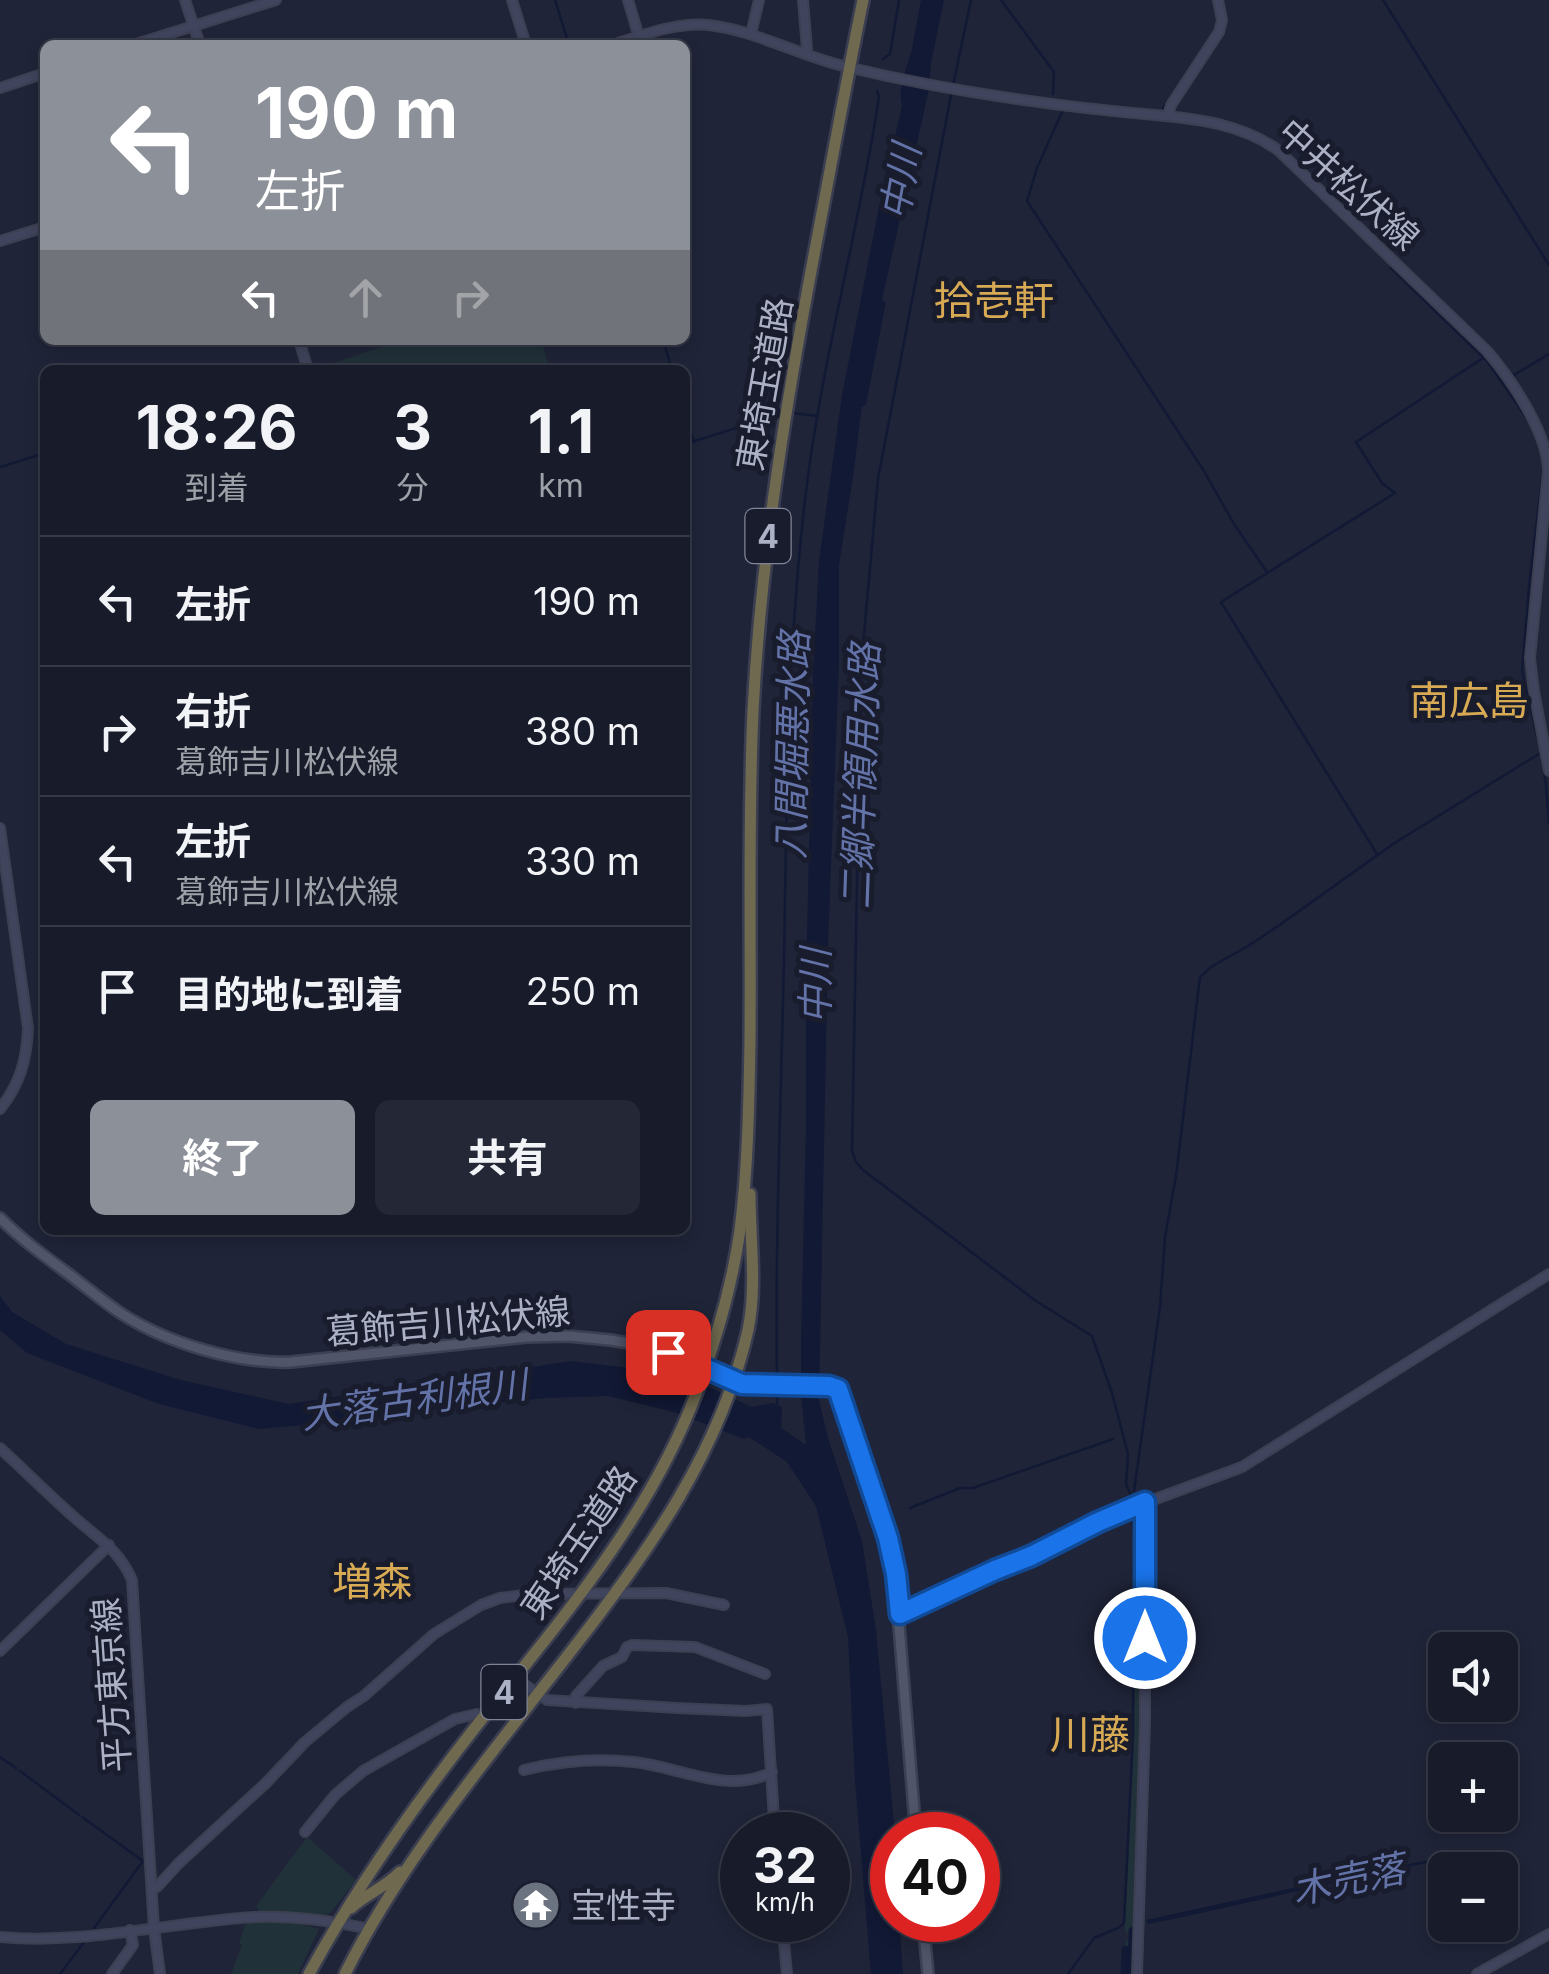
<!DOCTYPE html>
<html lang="ja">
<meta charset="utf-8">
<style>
body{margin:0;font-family:Inter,"Noto Sans JP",sans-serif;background:#242836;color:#f1f3f6;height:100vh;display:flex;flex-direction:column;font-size:38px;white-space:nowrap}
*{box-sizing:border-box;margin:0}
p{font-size:32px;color:#9ea1a8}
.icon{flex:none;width:55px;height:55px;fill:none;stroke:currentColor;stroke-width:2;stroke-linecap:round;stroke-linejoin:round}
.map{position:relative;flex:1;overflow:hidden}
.panel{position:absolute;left:40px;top:365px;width:650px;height:870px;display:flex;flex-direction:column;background:#171b2a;border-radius:15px;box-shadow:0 5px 15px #0003,0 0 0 2px #363947}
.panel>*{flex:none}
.top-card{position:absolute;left:40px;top:40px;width:650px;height:305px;border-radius:15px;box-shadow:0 5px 15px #0003,0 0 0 2px #363947;background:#8c9099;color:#fff;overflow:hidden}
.buttons{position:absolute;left:1428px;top:1632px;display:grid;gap:20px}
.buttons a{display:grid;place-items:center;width:90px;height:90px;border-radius:15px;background:#171b2a;box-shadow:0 5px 15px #0003,0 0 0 2px #363947;font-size:50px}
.speed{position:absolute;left:720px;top:1812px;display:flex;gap:20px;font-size:50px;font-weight:700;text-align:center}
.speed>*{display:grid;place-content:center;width:130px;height:130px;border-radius:50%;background:#171b2a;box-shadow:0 5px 15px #0003,0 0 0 2px #363947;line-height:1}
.speed small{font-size:25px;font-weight:400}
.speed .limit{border:15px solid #d22;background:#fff;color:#111}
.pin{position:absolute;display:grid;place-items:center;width:85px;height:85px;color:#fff;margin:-42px;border-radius:20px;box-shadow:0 5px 15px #0006}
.me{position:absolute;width:110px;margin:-55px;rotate:0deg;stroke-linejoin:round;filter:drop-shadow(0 0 8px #0008)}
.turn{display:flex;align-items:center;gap:35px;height:210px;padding:0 50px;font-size:45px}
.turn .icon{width:130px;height:130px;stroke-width:2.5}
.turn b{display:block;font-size:70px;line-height:85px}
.lanes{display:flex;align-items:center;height:95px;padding:0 50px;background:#0003;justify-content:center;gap:50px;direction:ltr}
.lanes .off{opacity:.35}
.eta{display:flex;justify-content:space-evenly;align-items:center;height:170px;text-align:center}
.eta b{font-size:60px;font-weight:700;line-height:70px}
.action{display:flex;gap:20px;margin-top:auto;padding:20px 50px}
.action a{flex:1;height:115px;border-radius:15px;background:#8c9099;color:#fff;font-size:40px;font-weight:700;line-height:115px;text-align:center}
.action a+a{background:#242836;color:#f1f3f6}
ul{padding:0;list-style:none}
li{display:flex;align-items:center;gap:30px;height:130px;padding:0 50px;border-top:2px solid #363947}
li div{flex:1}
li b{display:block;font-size:38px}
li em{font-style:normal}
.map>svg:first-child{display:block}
.green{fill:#213139}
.water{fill:#121935}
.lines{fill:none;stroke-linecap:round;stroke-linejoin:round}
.stream{stroke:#121935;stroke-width:2.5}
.river{stroke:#121935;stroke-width:9}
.secondary-casing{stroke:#3c4052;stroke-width:12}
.primary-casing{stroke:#3c4052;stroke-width:14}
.highway-casing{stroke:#3a3e50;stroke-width:16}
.secondary{stroke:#40445c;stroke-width:8}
.primary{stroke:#505569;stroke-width:9}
.highway{stroke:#6f694f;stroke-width:11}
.route-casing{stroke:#114b97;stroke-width:25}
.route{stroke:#1a73e8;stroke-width:18}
.labels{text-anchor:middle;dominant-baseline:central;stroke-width:10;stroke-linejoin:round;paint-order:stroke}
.shield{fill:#181c2d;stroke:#808497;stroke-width:2.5}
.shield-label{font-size:32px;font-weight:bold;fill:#acb1c5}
.street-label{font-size:35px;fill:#acb1c5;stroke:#181c2d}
.poi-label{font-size:35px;fill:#acb1c5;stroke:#181c2d;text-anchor:start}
.water-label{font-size:38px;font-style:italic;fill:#6372a7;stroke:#181c2d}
.quarter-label{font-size:40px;fill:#d8aa54;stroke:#181c2d}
</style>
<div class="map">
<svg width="1549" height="1974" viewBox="0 0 1549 1974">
<rect width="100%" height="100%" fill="#1f2438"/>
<!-- green -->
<g class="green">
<polygon points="402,340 541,340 550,370 313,370"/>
<path d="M 1136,1509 L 1139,1516 L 1139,1734 L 1131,1974 L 1121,1974 L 1122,1950 L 1129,1937 L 1125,1930 L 1125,1922 C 1130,1831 1134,1741 1134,1650 C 1135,1603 1136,1557 1132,1510 Z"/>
<polygon points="307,1837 356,1880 330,1913 322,1917 260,1913 256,1906"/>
<polygon points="251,1922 297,1923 319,1929 298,1974 231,1974 242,1945 239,1943 245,1925"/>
</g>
<!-- water -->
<g class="water">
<path d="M 921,0 L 944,0 L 931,63 L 929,89 L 866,371 L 854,470 L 839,565 L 839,663 L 828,944 L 819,1400 L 828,1438 L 862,1541 L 876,1630 L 895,1835 L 892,1835 L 892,1920 L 899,1920 L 903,1974 L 871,1974 L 855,1781 L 848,1637 L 816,1506 L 787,1462 L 749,1437 L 744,1439 L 674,1412 L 608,1396 L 546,1398 L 447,1407 L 383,1418 L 259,1429 L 159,1404 L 27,1353 L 0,1330 L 0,1296 L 12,1312 L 66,1344 L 181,1380 L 289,1404 L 571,1361 L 680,1374 L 752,1407 L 772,1403 L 782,1407 L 781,1428 L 806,1445 L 801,1395 L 801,1342 L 806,1123 L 806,978 L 813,673 L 819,561 L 842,395 L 882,192 L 902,106 C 897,86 907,69 912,49 C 915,33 918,16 921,0 Z"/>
<path d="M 1471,1852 L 1472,1855 C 1363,1873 1256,1903 1148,1924 L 1146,1920 L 1357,1874 Z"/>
</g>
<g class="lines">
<!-- stream -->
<g class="stream">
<polyline points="555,0 569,45"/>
<polyline points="971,0 951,95 878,479 861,667 852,1151 856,1162 863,1170 1036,1301 1092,1336 1112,1393 1128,1454 1126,1484 1136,1506"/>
<polyline points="1001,0 1054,72 1053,94"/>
<polyline points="1383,0 1549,265"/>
<polyline points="883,59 890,54 899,0"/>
<polyline points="1163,108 1213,34 1218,16"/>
<polyline points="1062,112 1037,168 1027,201 1204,471 1234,524 1267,572"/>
<polyline points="1391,268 1487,361 1532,426"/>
<polyline points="663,340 672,370"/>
<polyline points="1509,378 1549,354"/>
<polyline points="792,413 818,416"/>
<polyline points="685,415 694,442"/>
<polyline points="685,444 784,413"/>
<polyline points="0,467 45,453"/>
<polyline points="1538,740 1522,672 1529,587 1544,461"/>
<polyline points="1542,758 1546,785 1549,824"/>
<polyline points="1377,854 1221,602 1395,493 1382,483 1356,442 1483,358"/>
<path d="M 777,1382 C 775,1241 781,1099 784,959 C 787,798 787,636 808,476 C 825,348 860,224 879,97 L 877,91"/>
<polyline points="777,1390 777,1407"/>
<polyline points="1134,1491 1160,1307 1165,1237 1176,1176 1200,977 1211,967 1248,946 1281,924 1393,844 1542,752"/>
<polyline points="910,1508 960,1488 973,1488 1113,1439"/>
<polyline points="0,1757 16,1768"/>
<polyline points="20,1771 79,1815"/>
<polyline points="82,1817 143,1861 94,1928"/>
<polyline points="60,1974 84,1942"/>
<polyline points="1068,1974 1094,1938 1118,1928 1124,1923 1133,1736 1134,1536 1132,1512"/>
</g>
<!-- river -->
<g class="river">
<polyline points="862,402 881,304"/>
<polyline points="1125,1974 1126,1950"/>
<polyline points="1132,1974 1133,1931"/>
</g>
<!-- secondary casing -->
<g class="secondary-casing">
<g id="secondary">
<polyline points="185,0 200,45"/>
<polyline points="512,0 526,45"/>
<polyline points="628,0 639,37"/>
<polyline points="803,0 807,49"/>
<polyline points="751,34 759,0"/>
<polyline points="133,45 276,0"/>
<path d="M 612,45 C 644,35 675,22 709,25 C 757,31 800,56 847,67 C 947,91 1053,106 1155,115 C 1199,119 1241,124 1278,150 L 1487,351 C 1511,379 1548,433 1548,471 L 1530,658 L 1534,691 L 1549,771"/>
<polyline points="0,88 45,73"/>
<polyline points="1168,116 1171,105 1219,32 1222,20 1218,0"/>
<polyline points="0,241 45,227"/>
<polyline points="299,340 308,370"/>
<path d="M 0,828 L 28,1028 C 27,1059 20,1084 0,1109"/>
<path d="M 0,1448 C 25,1471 49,1495 75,1518 C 98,1538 120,1551 132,1580 L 154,1928 L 160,1974"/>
<polyline points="900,1614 969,1582 1031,1556 1126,1510 1242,1467 1549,1274"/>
<polyline points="0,1651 109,1545"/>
<polyline points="515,1678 547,1700 677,1708 746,1711 767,1709 775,1835"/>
<polyline points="576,1703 576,1696 603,1666 622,1657 627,1647 632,1645 695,1647 765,1674"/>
<path d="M 524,1770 C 560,1761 596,1758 634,1762 C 680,1767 727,1795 772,1772"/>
<polyline points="305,1832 335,1795 363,1771 455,1719 477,1714 484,1717"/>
<polyline points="152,1889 157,1887 179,1863 266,1783 305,1742 347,1707 364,1696 434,1634 481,1605 500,1598 531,1594 666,1593 724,1605"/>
<polyline points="782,1920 787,1974"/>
<path d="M 0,1937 C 85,1945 170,1922 255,1917 C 294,1915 332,1921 370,1929"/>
<polyline points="112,1974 133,1945 130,1930"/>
<polyline points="1137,1974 1145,1722 1145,1502"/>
<polyline points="1477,1974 1549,1934"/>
</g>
</g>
<!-- primary casing -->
<g class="primary-casing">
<g id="primary">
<path d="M 0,1218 C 20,1238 43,1255 66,1272 C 85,1286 102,1301 122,1314 C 167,1343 237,1364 291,1362 L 527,1337 L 568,1336 L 610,1340 L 652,1347 L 742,1384 L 829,1386 L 838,1389 L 888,1538 L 894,1564 L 916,1835"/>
<polyline points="923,1920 928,1974"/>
</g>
</g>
<!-- highway casing -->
<g class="highway-casing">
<g id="highway">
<path d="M 351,1908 C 366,1894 386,1887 400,1872"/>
<path d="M 309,1974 C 358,1884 418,1800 481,1720 C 562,1619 650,1516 696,1394 C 716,1341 732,1286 740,1230 C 748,1168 749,1103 750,1040 C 751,931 748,821 753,711 C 761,555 786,403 815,250 C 831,166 846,83 863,0"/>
<path d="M 345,1974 C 403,1857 495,1750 575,1646 C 649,1551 721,1450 748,1330 C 757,1288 750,1237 750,1194"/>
</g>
</g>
<!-- secondary -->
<use href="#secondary" class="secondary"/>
<!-- primary -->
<use href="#primary" class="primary"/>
<!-- highway -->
<use href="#highway" class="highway"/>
</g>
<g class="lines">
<!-- route casing -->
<g class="route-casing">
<polyline id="route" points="668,1352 742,1384 829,1386 838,1389 888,1538 896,1574 900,1614 995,1570 1031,1556 1098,1522 1145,1502 1145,1638"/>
</g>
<!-- route -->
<use href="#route" class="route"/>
</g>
<!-- icons -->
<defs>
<g id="temple-disc" transform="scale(2.5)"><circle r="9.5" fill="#6b7280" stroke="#181c2d"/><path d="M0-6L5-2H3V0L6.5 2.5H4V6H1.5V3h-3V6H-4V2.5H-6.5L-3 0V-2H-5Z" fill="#fff"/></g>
</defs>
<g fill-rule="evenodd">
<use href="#temple-disc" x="536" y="1905"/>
</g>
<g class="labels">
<!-- shield labels -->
<g class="shield">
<rect x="745.5" y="509" width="45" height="54" rx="8"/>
<rect x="481.5" y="1665" width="45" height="54" rx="8"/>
</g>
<g class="shield-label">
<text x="768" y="536">4</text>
<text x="504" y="1692">4</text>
</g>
<!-- street labels -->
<g class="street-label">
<text transform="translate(1349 184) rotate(42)">中井松伏線</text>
<text transform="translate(764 384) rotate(-80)">東埼玉道路</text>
<text transform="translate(448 1321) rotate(-5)">葛飾吉川松伏線</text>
<text transform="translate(578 1542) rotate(-56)">東埼玉道路</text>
<text transform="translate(111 1685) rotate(-94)">平方東京線</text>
</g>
<!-- poi labels -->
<g class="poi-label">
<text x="571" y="1905">宝性寺</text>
</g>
<!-- water labels -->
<g class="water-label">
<text transform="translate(900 182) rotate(-80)">中川</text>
<text transform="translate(792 745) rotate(-89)">八間堀悪水路</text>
<text transform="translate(860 776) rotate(-88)">二郷半領用水路</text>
<text transform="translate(815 986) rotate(-90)">中川</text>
<text transform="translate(414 1399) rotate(-8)">大落古利根川</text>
<text transform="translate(1348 1879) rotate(-12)">木売落</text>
</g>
<!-- quarter labels -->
<g class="quarter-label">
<text x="994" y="300">拾壱軒</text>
<text x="1469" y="700">南広島</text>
<text x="372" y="1581">増森</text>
<text x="1090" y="1734">川藤</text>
</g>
</g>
</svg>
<div class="buttons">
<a><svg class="icon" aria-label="sound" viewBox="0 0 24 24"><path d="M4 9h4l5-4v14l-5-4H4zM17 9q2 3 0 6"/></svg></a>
<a>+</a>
<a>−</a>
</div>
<div class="speed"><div>32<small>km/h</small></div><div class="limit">40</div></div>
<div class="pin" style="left:668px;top:1352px;background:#d93025"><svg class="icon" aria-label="arrive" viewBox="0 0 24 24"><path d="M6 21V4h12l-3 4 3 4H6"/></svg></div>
<svg class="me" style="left:1145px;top:1638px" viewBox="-20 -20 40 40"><circle r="17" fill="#1a73e8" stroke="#fff" stroke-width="3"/><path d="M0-11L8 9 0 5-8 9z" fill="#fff"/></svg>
<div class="top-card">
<div class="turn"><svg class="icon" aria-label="left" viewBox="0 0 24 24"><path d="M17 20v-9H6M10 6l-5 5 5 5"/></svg><div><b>190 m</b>左折</div></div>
<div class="lanes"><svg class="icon" aria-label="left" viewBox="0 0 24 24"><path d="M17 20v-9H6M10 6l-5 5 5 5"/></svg><svg class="icon off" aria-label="ahead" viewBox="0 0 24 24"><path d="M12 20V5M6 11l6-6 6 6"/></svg><svg class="icon off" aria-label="right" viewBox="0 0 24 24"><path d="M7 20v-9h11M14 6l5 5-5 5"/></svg></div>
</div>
<section class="panel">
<div class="eta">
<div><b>18:26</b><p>到着</p></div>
<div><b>3</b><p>分</p></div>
<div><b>1.1</b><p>km</p></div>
</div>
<ul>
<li><svg class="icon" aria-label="left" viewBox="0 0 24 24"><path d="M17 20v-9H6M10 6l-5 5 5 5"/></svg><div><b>左折</b></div><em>190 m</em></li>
<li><svg class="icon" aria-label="right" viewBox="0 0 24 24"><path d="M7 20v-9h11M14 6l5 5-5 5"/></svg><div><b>右折</b><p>葛飾吉川松伏線</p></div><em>380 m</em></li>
<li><svg class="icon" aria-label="left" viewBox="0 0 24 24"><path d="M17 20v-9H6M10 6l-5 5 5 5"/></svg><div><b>左折</b><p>葛飾吉川松伏線</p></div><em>330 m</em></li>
<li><svg class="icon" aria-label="arrive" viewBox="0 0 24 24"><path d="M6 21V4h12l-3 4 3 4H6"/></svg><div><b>目的地に到着</b></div><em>250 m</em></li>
</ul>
<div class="action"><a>終了</a><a>共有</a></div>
</section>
</div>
